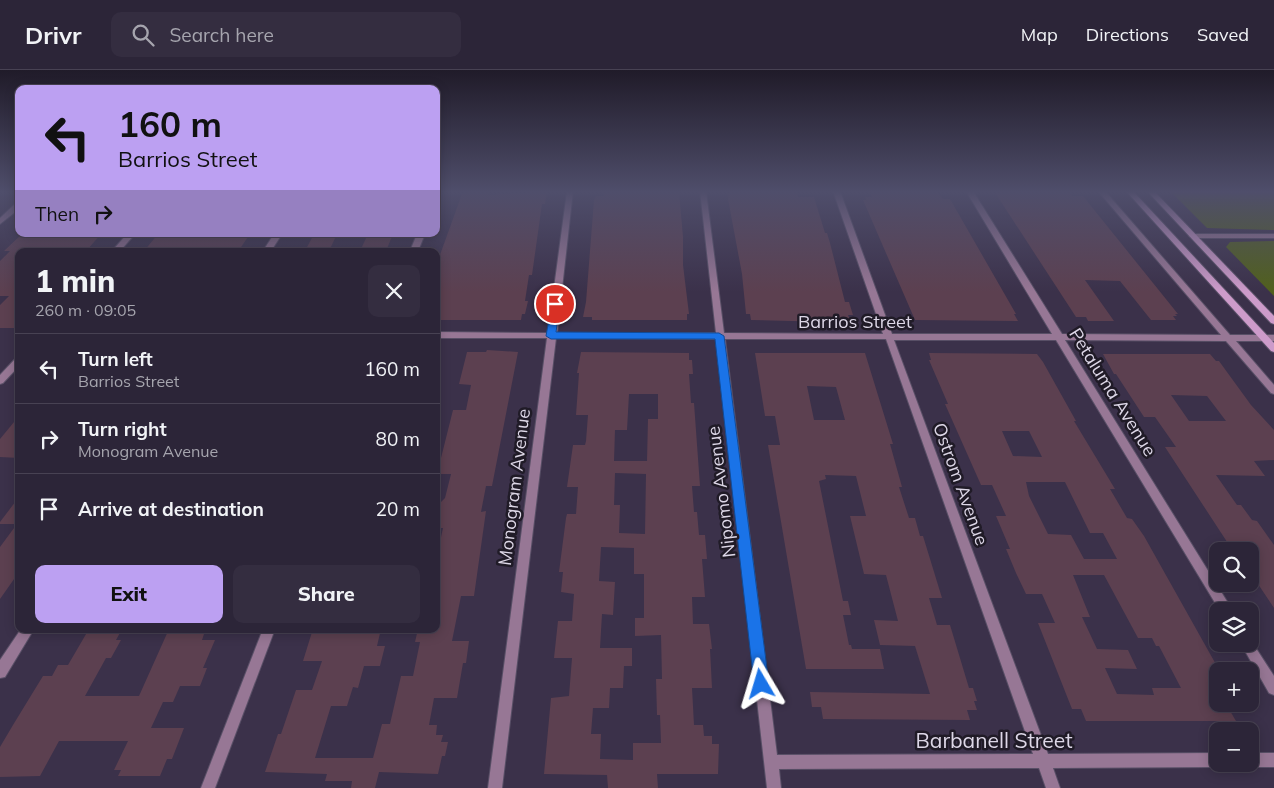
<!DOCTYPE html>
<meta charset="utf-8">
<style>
body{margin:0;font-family:Mulish,sans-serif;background:#342d40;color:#f1f3f6;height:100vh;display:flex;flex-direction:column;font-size:19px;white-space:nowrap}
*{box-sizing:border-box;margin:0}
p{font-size:16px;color:#a6a5ae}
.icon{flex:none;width:28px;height:28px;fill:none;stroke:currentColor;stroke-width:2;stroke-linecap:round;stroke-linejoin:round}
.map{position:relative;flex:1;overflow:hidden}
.details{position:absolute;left:15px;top:178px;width:425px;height:385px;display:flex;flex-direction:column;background:#2c2538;border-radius:10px;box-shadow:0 2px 12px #0003,0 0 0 1px #484253}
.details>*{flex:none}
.guide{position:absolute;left:15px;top:15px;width:425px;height:152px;border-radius:10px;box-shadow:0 2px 12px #0003,0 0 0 1px #484253;background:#bca0f2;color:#111;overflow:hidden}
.buttons{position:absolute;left:1209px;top:472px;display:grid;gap:10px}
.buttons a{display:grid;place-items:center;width:50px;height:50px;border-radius:10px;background:#2c2538;box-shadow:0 2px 12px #0003,0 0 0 1px #484253;font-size:25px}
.pin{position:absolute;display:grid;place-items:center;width:42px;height:42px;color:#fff;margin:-21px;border:2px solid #fff;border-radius:50%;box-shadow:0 1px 5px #0007}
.me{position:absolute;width:55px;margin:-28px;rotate:353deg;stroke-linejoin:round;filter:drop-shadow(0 0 4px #0008)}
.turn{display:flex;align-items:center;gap:18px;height:105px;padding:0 20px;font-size:22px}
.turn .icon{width:65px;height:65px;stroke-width:2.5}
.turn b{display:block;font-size:35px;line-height:42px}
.then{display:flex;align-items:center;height:48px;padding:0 20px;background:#0003;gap:10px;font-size:19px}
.round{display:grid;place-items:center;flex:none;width:52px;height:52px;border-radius:10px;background:#342d40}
.summary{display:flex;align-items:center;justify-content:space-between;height:85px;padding:0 20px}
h1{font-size:30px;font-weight:800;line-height:38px}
.button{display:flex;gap:10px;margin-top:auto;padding:10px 20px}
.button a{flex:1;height:58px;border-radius:10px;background:#bca0f2;color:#111;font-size:20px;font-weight:800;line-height:58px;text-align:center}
.button a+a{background:#342d40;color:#f1f3f6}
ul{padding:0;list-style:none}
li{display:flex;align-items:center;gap:15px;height:70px;padding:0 20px;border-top:1px solid #484253}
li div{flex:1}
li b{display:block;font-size:19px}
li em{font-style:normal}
header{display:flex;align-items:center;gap:30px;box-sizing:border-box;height:70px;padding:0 25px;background:#2c2538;border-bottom:1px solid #484253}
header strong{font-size:24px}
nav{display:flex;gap:28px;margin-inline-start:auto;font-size:18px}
.search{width:350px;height:45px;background:#342d40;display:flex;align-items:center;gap:12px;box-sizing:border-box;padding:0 18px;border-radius:10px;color:#a6a5ae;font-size:19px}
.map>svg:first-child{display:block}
.green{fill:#51601c}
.building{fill:#5c4050;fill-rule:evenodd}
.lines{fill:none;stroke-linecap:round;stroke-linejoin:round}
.minor-casing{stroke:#584f66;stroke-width:2}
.secondary-casing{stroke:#584f66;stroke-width:2}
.minor{fill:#977795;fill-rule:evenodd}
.secondary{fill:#cd9bca;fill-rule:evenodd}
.route{fill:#1a73e8;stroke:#114b97}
.labels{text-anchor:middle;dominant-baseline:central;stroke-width:5;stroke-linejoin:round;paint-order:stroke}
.street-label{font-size:18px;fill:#ddd7e7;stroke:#201b27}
.near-street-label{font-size:21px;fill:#ddd7e7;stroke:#201b27}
</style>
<header>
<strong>Drivr</strong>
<div class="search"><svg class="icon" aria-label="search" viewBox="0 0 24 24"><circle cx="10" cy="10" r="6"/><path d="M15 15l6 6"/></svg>Search here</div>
<nav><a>Map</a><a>Directions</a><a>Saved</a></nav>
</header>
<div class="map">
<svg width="1274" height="718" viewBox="0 0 1274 718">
<rect width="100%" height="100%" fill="#3b314a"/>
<!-- green -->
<g class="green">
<polygon points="1170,121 1274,121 1274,160 1207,158"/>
<polygon points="1274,171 1274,226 1226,177 1230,172"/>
</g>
<!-- building -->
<g class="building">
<polygon points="463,121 489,121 488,125 547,121 545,134 542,134 532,205 529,205 525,231 528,231 525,244 522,244 521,250 436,250 436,196"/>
<polygon points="604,121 679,121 683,167 683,195 689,244 687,244 687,250 592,250 592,247 583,247 586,232 594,130 596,126 604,126"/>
<polygon points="729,121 796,121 798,127 814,127 825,163 827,163 830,173 845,232 849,232 853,245 848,245 850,250 831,250 832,252 751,250 750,244 746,244 742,204 728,129"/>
<polygon points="870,121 937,121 943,129 950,129 1016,244 1014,244 1018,251 915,250 863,130 866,130 865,127 872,127"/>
<polygon points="994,121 1068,121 1072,126 1083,126 1178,244 1175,244 1177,246 1173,246 1176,250 1151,250 1120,211 1085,210 1114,251 1088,251 1086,247 1076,247"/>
<polygon points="22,164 101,164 87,180 19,181 19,254 14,258 0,258 0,235 9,226 0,226 0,191 10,181 4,181"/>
<polygon points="158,164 250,164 239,180 144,181"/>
<polygon points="314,164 337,164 329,181 305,181"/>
<polygon points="368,164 393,164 386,181 360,181"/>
<polygon points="487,280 518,282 492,416 486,416 481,442 486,441 474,526 461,526 452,571 469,571 466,593 463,593 457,628 434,628 429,655 437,655 436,665 443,665 441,672 448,672 445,686 442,686 438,704 379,702 375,718 351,718 352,711 325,711 327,704 265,702 278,664 281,664 296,620 312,620 322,591 303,591 312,562 316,562 317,559 381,559 377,576 385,576 380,596 364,596 358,618 353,617 347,636 331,636 315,688 373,688 382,654 390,654 401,606 413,606 420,572 415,572 418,559 436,559 436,509 441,487 437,486 443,458 436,458 436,437 445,428 451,404 437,404 453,340 466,340 471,315 459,314 467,282 486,282"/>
<path d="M 581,282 L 689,283 L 689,290 L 692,290 L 693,304 L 689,304 L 691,333 L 694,333 L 700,416 L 692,416 L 694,442 L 697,442 L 699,465 L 705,465 L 707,489 L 702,489 L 705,527 L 692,527 L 693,554 L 709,554 L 712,579 L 710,579 L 712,618 L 692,618 L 694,655 L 703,655 L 704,666 L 712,666 L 712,674 L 719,674 L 718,704 L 657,704 L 658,718 L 608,718 L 607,705 L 544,704 L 551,628 L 569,626 L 572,588 L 554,588 L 558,551 L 572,551 L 574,524 L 561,522 L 563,502 L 559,502 L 566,448 L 567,444 L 576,444 L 578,417 L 567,417 L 573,375 L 585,375 L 586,371 L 588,345 L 576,345 L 579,303 L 577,303 ZM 629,324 L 658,324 L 658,349 L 648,349 L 647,391 L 614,391 L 615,360 L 627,360 ZM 615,403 L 646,404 L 645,464 L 619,463 L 620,435 L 614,435 ZM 601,477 L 634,478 L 634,504 L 644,504 L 644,548 L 635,548 L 635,566 L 661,565 L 662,609 L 656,609 L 657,645 L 660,645 L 661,673 L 633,673 L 633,690 L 600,689 L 601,664 L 591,664 L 593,638 L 609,638 L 610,618 L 623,618 L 624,596 L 632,596 L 632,578 L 600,578 L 602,544 L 613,545 L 615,512 L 599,511 Z"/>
<path d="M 755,283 L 865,283 L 893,374 L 890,374 L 902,417 L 899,417 L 909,448 L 915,448 L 920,466 L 923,466 L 942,528 L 929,528 L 937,555 L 950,555 L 969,618 L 973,618 L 977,631 L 974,631 L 977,640 L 967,640 L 970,650 L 823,649 L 821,637 L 812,637 L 810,622 L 930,624 L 915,576 L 880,575 L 874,550 L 898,551 L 886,505 L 864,504 L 850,446 L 866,446 L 856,406 L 825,405 L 826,409 L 819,411 L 843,531 L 848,531 L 851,545 L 843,545 L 849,575 L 851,575 L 852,579 L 880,579 L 884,599 L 806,599 L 768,375 L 780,375 L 775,346 L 765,346 ZM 807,316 L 836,317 L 845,350 L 814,350 Z"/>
<path d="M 929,283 L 1037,284 L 1043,292 L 1076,351 L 1074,351 L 1115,419 L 1110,419 L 1127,448 L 1132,449 L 1144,466 L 1218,598 L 1218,634 L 1226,634 L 1236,651 L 1086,651 L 1081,639 L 1072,639 L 1038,553 L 1055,553 L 1042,524 L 1026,524 L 1016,503 L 1006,479 L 1010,479 L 996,446 L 1006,446 L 992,415 L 981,415 L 945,334 L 948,334 L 929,290 L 931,290 ZM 1002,361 L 1029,361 L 1042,387 L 1013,386 ZM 1026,412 L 1065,412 L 1090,463 L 1103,463 L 1117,489 L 1084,489 L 1071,465 L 1048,464 L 1029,426 ZM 1073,505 L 1104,505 L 1138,568 L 1152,568 L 1156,576 L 1159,576 L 1181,618 L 1152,618 L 1154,625 L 1117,624 L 1105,598 L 1137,599 L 1128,580 L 1097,579 L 1082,547 L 1090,547 Z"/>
<path d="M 1103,284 L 1210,284 L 1216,291 L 1219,291 L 1251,335 L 1274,360 L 1274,390 L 1254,391 L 1265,406 L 1216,405 L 1237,435 L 1241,435 L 1252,450 L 1257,451 L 1274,475 L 1274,538 L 1250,502 L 1250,481 L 1233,481 L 1165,377 L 1176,377 L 1155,347 L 1144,347 L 1116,304 L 1114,304 ZM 1171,325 L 1207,326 L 1226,351 L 1189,351 Z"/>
<polygon points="19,346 19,388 0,387 0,369"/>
<polygon points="19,427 19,502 0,529 0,477 17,454 0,454 0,452"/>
<polygon points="89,559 122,559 116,570 121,570 111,588 106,588 85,626 139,626 169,559 202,559 199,564 204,564 202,570 215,570 203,598 207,598 200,616 180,616 173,632 163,632 151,658 184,658 172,689 167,689 160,706 118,706 121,700 114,700 128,671 59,671 40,706 0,707 0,677 13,655 43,606 52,606 58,595 68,595"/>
</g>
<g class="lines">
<!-- minor casing -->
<g class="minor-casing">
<g id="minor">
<polygon points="436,121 440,121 438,125 436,126"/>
<path d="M 567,121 L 573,121 L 557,263 L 716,263 L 700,121 L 706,121 L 724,263 L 883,264 L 833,121 L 840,121 L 892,264 L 1052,264 L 966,121 L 973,121 L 1062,264 L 1221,265 L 1098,121 L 1105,121 L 1230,265 L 1274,265 L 1274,271 L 1236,271 L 1274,315 L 1274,324 L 1271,323 L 1226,271 L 1065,270 L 1233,541 L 1220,541 L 1056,270 L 894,270 L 1048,684 L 1218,683 L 1218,694 L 1224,694 L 1223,695 L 1218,697 L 1053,698 L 1060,718 L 1046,718 L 1039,698 L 779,699 L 781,718 L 767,718 L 716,269 L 556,268 L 502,718 L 488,718 L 547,268 L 436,268 L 436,262 L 548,263 ZM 725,269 L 886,269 L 1033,684 L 777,685 Z"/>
<polygon points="16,133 19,133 19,139 0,154 0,148"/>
<polygon points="127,164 135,164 120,181 112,181"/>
<polygon points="274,164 282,164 271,181 263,181"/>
<polygon points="417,164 425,164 418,181 410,181"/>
<polygon points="1190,164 1274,164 1274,168 1193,168 1189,166"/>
<polygon points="19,287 19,296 3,313 0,314 0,305 16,288"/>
<polygon points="21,559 34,559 5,607 0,608 0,590"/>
<polygon points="263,559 275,559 215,718 201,718"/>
<polygon points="1250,569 1274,606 1274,625 1269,623 1241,574 1250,574"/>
<polygon points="1250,683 1274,683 1274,697 1250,697 1245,695 1244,694 1250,694"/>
</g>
</g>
<!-- secondary casing -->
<g class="secondary-casing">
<g id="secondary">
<polygon points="1126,121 1133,121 1274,273 1274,282 1271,281"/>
<polygon points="1147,121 1154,121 1274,246 1274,254 1271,253"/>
</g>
</g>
<!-- minor -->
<use href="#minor" class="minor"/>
<!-- secondary -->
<use href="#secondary" class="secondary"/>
</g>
<!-- sky -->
<linearGradient id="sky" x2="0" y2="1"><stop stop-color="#201b29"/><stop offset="0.55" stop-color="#4f4e6b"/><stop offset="1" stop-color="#4f4e6b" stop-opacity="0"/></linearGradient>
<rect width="1274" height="222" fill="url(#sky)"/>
<!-- route -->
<polygon class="route" points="552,232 560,234 556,262 719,263 724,266 769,614 767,619 761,621 756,619 754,614 715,269 551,269 546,266"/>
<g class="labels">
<!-- street labels -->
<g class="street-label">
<text x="855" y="251">Barrios Street</text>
<text transform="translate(1113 322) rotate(58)">Petaluma Avenue</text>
<text transform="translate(961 414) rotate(70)">Ostrom Avenue</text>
<text transform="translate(514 417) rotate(-83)">Monogram Avenue</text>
<text transform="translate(721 422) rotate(-97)">Nipomo Avenue</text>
</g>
<!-- near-street labels -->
<g class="near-street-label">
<text x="994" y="670">Barbanell Street</text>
</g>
</g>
</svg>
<div class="buttons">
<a><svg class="icon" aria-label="search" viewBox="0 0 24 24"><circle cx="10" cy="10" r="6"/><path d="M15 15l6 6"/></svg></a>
<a><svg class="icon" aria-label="layers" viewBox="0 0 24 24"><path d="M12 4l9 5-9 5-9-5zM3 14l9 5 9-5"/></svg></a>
<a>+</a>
<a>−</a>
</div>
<div class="pin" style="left:555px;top:234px;background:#d93025"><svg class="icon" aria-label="arrive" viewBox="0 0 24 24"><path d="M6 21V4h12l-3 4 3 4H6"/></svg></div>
<svg class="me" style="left:761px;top:614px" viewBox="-20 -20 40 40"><path d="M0-17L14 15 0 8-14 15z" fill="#1a73e8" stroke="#fff" stroke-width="4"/></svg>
<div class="guide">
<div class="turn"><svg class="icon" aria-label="left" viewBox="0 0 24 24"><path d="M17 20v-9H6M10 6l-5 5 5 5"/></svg><div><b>160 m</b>Barrios Street</div></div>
<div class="then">Then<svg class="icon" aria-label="right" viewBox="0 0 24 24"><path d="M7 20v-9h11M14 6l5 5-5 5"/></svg></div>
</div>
<section class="details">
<div class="summary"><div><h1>1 min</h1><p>260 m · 09:05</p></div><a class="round"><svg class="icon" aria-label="close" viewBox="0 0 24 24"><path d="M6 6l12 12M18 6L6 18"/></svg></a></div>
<ul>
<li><svg class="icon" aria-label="left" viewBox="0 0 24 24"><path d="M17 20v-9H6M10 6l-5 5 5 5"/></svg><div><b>Turn left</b><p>Barrios Street</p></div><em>160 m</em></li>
<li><svg class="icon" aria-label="right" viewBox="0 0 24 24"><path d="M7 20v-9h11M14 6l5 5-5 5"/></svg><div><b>Turn right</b><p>Monogram Avenue</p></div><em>80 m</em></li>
<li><svg class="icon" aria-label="arrive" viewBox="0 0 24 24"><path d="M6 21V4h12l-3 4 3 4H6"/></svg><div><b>Arrive at destination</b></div><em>20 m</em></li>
</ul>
<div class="button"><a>Exit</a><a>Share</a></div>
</section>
</div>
